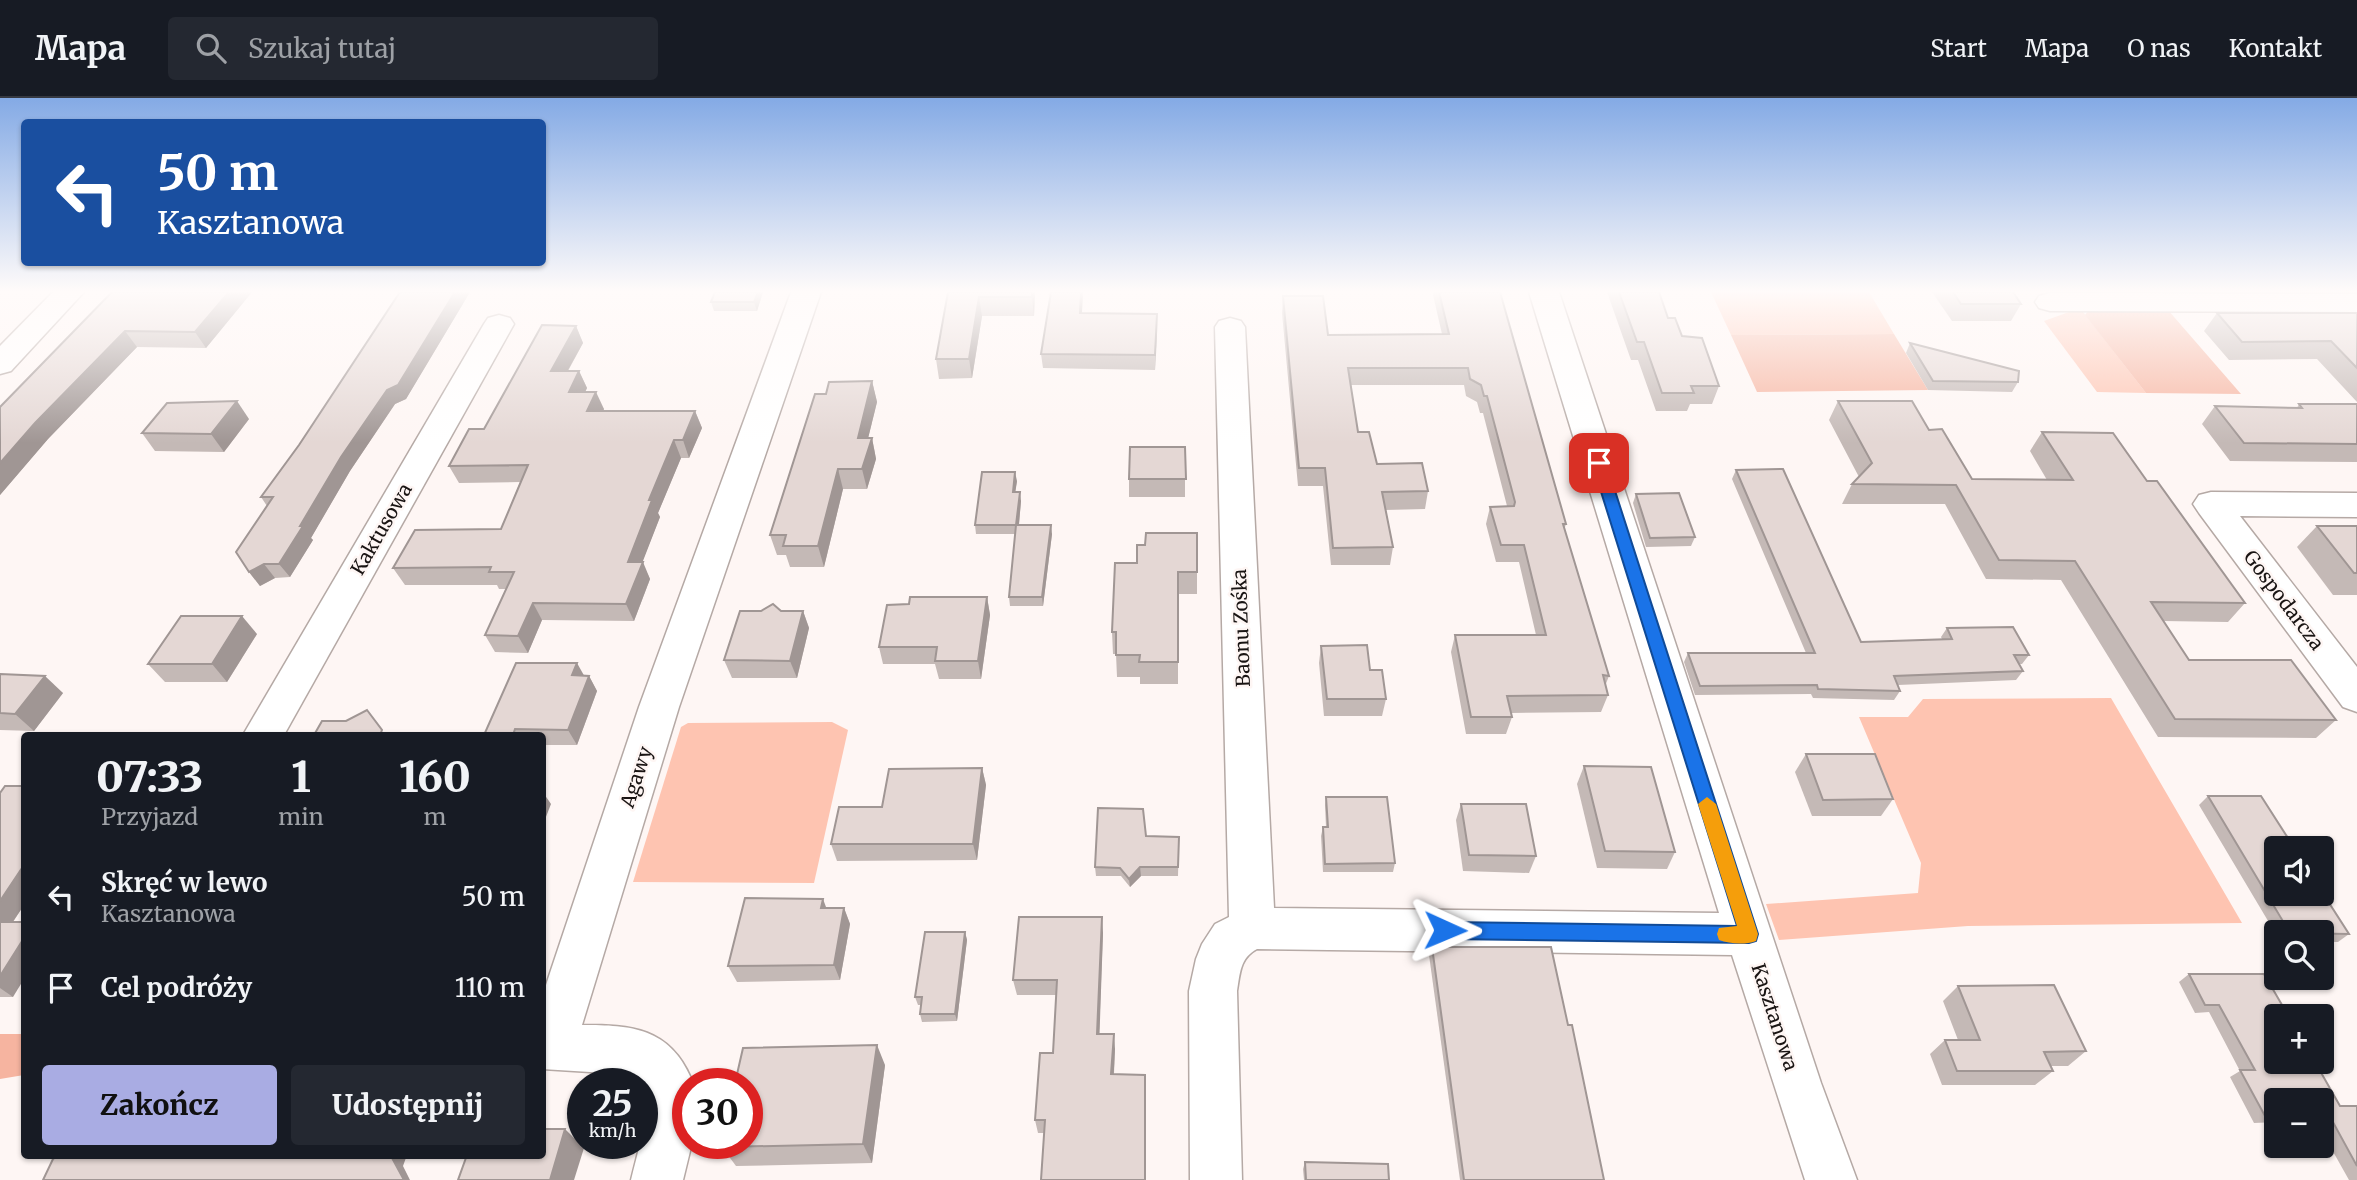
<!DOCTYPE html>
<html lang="pl">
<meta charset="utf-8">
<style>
body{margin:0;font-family:Merriweather,serif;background:#242831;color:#f1f3f6;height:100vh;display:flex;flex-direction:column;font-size:26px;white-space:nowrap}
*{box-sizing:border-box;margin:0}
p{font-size:23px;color:#9ea1a6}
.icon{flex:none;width:38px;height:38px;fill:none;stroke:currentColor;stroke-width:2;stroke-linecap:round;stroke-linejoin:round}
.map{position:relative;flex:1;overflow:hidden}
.sheet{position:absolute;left:21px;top:634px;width:525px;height:427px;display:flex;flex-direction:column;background:#171b24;border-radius:7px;box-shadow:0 2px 5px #0004}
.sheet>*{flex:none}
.guide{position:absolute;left:21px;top:21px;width:525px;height:147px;border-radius:7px;box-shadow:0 2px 5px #0004;background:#1a4fa0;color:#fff;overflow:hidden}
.controls{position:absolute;left:2264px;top:738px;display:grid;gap:14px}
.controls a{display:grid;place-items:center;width:70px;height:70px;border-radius:7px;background:#171b24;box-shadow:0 2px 5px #0004;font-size:35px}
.speed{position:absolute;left:567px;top:970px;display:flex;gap:14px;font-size:35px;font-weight:700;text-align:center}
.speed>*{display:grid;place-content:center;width:91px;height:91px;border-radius:50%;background:#171b24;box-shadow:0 2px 5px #0004;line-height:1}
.speed small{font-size:18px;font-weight:400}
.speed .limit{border:10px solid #d22;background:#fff;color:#111}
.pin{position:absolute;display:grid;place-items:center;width:60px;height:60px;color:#fff;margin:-30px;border-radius:14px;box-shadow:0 4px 10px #0006}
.me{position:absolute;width:77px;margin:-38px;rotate:91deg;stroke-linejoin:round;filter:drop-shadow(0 0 5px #0008)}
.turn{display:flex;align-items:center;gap:24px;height:147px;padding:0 21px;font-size:32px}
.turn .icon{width:91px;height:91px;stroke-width:2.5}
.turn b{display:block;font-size:49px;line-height:60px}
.eta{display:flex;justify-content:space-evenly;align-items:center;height:119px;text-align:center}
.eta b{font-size:42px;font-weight:800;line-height:49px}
.cta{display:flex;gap:14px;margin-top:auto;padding:14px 21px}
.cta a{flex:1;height:80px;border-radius:7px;background:#a9ace3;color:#111;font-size:28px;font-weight:800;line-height:80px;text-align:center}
.cta a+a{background:#242831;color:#f1f3f6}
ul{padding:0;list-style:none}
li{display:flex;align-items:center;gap:21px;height:91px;padding:0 21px}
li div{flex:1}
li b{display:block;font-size:26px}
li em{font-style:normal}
header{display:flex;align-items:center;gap:42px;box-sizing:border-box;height:98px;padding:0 35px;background:#171b24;border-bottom:2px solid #363941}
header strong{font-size:33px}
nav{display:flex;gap:38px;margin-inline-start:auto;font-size:24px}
.search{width:490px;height:63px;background:#242831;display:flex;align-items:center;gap:18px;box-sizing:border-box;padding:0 24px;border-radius:7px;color:#9ea1a6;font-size:26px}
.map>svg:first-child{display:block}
.green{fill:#fec4b1}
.forest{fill:#f6b4a0}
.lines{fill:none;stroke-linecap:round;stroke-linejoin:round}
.minor-casing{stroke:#b5a9a5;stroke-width:3}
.minor{fill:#fff;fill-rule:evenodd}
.wall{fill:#c4b9b6}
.shaded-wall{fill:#a09694}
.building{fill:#e4d7d4;stroke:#a09694;stroke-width:2}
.route{fill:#1a73e8;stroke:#114b97;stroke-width:2}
.slow{fill:#f59e0b}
.labels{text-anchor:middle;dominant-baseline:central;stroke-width:5;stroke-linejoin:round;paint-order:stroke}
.street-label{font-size:19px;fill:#191413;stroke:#fef6f4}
</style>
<header>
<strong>Mapa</strong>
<div class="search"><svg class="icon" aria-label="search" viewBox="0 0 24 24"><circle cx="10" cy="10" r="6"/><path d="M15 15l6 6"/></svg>Szukaj tutaj</div>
<nav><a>Start</a><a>Mapa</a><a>O nas</a><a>Kontakt</a></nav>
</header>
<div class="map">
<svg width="2357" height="1082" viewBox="0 0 2357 1082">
<rect width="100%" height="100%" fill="#fef6f4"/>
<!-- green -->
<g class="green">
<polygon points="1711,194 1869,194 1894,236 1731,237"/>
<polygon points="2080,210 2146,295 2097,294 2044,223"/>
<polygon points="2111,600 2242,825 1968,828 1779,842 1766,806 1918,795 1921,765 1859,619 1908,619 1923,601"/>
<polygon points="832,624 848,632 814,785 633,784 681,629 688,625"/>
</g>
<!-- forest -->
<g class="forest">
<polygon points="2090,211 2168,212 2241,296 2146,295 2085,217"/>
<polygon points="1894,236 1928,292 1757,294 1731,237"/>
<polygon points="0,936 24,936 24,977 0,981"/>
</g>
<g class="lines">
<!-- minor casing -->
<g class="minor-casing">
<g id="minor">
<polygon points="53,194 84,194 11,273 0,276 0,248"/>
<path d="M 791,194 L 821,194 L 679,609 L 582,927 C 632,927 669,930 691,980 L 692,985 L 688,985 L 688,1045 L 692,1045 L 683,1082 L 631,1082 C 639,1049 649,1020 642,985 L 622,976 L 542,971 L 542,899 L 639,609 Z"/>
<path d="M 1529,194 L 1559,194 L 1821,985 L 1857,1082 L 1805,1082 L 1732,857 L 1257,851 C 1240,860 1240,875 1237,893 L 1242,1082 L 1190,1082 L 1189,893 L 1196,861 L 1202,846 L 1215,826 L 1229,819 L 1215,229 L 1219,223 L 1230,220 L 1241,223 L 1245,229 L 1274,810 L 1719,815 Z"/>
<polygon points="2050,195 2357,196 2357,214 2050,213 2039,210 2035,204 2039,198"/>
<polygon points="499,217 510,220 514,226 284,637 243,637 484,226 488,220"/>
<polygon points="2211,394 2357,395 2357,419 2240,418 2357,569 2357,614 2343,609 2199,415 2193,406 2199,397"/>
</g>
</g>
<!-- minor -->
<use href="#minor" class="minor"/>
</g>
<!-- wall -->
<g class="wall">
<polygon points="112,194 252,194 206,250 137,249 48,341 0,397 0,309"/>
<polygon points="400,194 470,194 406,301 395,306 350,373 311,440 313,442 290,479 275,480 260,488 249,474 267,408 261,399 299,347"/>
<polygon points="763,194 757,213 714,213 711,204"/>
<polygon points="948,194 1035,194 1034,218 982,218 972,280 939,281 936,261"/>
<polygon points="1051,194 1083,194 1082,215 1157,216 1155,272 1043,270 1041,256"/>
<polygon points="1434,194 1500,194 1566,426 1564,432 1609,578 1605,588 1608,597 1601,614 1511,615 1512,619 1506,636 1466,636 1451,554 1455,537 1536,537 1519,464 1496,464 1486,426 1490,409 1507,408 1483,315 1480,315 1477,304 1466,298 1464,287 1351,287 1358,334 1377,366 1428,393 1425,411 1385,412 1393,449 1390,467 1331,467 1323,388 1298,388 1282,215 1283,198 1328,237 1442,236 1433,197"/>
<polygon points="1607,194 1659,194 1668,220 1719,288 1712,306 1690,306 1687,313 1656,313 1638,262 1631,262"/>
<polygon points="1932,194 2013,194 2021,206 2011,223 1952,223"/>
<polygon points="2217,215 2357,215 2357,304 2317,261 2229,262 2204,233"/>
<polygon points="576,228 583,245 568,273 579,273 587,290 585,294 604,311 603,313 695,313 702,330 689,360 681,360 658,415 660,419 642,464 650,481 634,523 542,522 528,555 495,554 485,537 506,491 499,491 497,487 405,487 393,470 501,431 520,384 459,385 449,368 484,331"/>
<polygon points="1910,245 2018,284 2012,294 1928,292 1906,255"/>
<polygon points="872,283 877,304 868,340 872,340 876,361 867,391 843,391 824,469 790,469 786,457 777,457 770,437 826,296"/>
<polygon points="1838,303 1929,332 1972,381 2047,382 2030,353 2042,334 2147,383 2245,505 2228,524 2163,523 2189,562 2336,622 2316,640 2158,639 2061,482 1986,481 1945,406 1842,406 1852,386 1859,379 1829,322"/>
<polygon points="2299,306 2357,306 2357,364 2230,363 2202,326 2215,308 2297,310"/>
<polygon points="249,321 224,354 155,353 142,335"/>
<polygon points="1185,349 1185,399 1129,399 1129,381"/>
<polygon points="1736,372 1861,544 1942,541 1941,539 1947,530 2029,557 2022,566 2019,566 2023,573 2016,582 1898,587 1900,593 1894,602 1813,600 1811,596 1695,597 1684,564 1688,555 1806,555 1732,381"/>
<polygon points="1017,383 1015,394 1021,403 1019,427 1052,436 1043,508 1010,508 1009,499 1015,436 976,436 975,427"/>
<polygon points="1636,396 1695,439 1691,448 1646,449 1633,405"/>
<polygon points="2317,428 2357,428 2357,497 2333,497 2297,449"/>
<polygon points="1197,435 1197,496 1178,496 1178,586 1140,586 1140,579 1117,579 1116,556 1113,556 1112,534 1137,465 1145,447"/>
<polygon points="987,499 990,517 981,581 939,581 935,566 883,566 879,549 909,506"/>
<polygon points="761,513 803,513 809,530 797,580 732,580 724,562"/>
<polygon points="257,536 227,584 165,584 148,566"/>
<polygon points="1321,548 1370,572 1386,601 1382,618 1324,618 1319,565"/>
<polygon points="0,576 63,595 34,633 0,632"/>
<polygon points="584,577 589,578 597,593 577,647 542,647 542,637 484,637"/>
<polygon points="1806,656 1893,701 1881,718 1812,718 1795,674"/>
<polygon points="1584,668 1675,754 1667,771 1597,770 1577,686"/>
<polygon points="982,670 986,687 977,762 837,763 831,746 882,709"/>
<polygon points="24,688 24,807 13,824 13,899 0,899 0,695"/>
<polygon points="2208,698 2349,836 2338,844 2322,844 2322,835 2277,835 2277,838 2199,707"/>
<polygon points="1326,699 1395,765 1393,774 1323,774 1321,738 1323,729 1326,729 1325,707"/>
<polygon points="1461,706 1536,758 1529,775 1463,773 1456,722"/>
<polygon points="1146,738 1179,739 1178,778 1141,778 1130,789 1121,778 1096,778 1095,769"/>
<polygon points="826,810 844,810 850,826 840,882 737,884 728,868"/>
<polygon points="965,834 967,842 957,923 922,924 920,916 921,907 918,907 915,899"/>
<polygon points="1103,835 1099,936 1115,951 1114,976 1145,977 1146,991 1044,1035 1038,1035 1035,1022 1053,955 1056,897 1017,897 1013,882"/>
<polygon points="1432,849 1568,927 1604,1082 1460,1082 1429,857"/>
<polygon points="2189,876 2340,1008 2357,1008 2357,1082 2349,1082 2322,1034 2322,1003 2277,1003 2277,1024 2254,1025 2230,979 2240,973 2209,914 2195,915 2179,884"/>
<polygon points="1958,888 2086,953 2068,968 2050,968 2053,973 2035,987 1942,987 1930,956 1945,942 1958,942 1943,903"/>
<polygon points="885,967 872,1065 736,1068 722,1049"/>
<polygon points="1305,1064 1389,1082 1304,1082 1303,1071"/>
</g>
<!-- shaded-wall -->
<g class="shaded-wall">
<polygon points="229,194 252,194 206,250 195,234"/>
<polygon points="455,194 470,194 406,301 395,306 350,373 311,440 313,442 290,479 279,466 300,428 341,359"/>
<polygon points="758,194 763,194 757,213 754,204"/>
<polygon points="1032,194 1035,194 1034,218 1032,199"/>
<polygon points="1081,194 1083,194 1081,230 1080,215"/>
<polygon points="979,199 982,218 972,280 969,261"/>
<polygon points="1157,216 1157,231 1155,272 1155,257"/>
<polygon points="576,228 583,245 558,290 551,273"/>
<polygon points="125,233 137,249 48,341 0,397 0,365 35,325"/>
<polygon points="579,273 587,290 577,311 569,294"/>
<polygon points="872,283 877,304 863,361 858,340"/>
<polygon points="596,294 604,311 594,331 587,313"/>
<polygon points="237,303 249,321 224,354 211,336"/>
<polygon points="695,313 702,330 689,360 683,342"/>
<polygon points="872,340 876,361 867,391 862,371"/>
<polygon points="674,342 681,360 658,415 660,419 636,481 628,464 649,402"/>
<polygon points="838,371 843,391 824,469 818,448"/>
<polygon points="1015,374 1017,383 1014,403 1013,394"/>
<polygon points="1020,394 1021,403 1018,436 1016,427"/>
<polygon points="1051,427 1052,436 1043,508 1042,499"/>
<polygon points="643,464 650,481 634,523 626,506"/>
<polygon points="264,466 275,480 260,488 249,474"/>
<polygon points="987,499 990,517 981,581 978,563"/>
<polygon points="533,505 542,522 528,555 518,538"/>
<polygon points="803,513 809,530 797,580 790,563"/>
<polygon points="242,518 257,536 227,584 212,566"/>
<polygon points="577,565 586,581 572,577"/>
<polygon points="45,578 63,595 34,633 15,616"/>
<polygon points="589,578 597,593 577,647 568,632"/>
<polygon points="982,670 986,687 977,762 973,746"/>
<polygon points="542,693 551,706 542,729"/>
<polygon points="542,734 546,739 542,749"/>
<polygon points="24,767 24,807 4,837 0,834 0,803"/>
<polygon points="1140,769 1141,778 1130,789 1129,781"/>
<polygon points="823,801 829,817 821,810"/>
<polygon points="844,810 850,826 840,882 834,867"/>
<polygon points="1102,819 1103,835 1099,951 1097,936"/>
<polygon points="965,834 967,842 957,923 955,916"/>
<polygon points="24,840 24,881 13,899 0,890 0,878"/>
<polygon points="1114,936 1115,951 1113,990 1111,976"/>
<polygon points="877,947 885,967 872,1065 863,1046"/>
<polygon points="565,1031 584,1050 574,1082 550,1082"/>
<polygon points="393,1057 407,1057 403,1068 410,1082 404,1082 392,1060"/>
</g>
<!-- building -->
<g class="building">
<polygon points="112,194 229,194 195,234 125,233 35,325 0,365 0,309"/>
<polygon points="400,194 455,194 398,287 387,292 341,359 300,428 303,428 279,466 264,466 249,474 236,454 273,399 261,399 299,347"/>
<polygon points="715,194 758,194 754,204 711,204"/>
<polygon points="948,194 1032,194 1032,199 979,199 969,261 936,261"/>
<polygon points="1051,194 1081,194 1080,215 1157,216 1155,257 1041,256"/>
<polygon points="1439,194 1500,194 1566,426 1563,426 1609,578 1603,577 1608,597 1507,598 1512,619 1471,619 1455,537 1546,537 1524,447 1501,447 1490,409 1514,408 1515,404 1487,298 1484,298 1481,287 1470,281 1468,270 1348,270 1358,334 1369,334 1377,366 1422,365 1428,393 1382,394 1393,449 1333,450 1325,370 1299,370 1283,198 1323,198 1328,237 1449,236"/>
<polygon points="1619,194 1659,194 1668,220 1675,220 1682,238 1702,240 1719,288 1691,288 1694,295 1662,295 1644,244 1637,244"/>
<polygon points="1953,194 2013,194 2021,206 1961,206"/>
<polygon points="2217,215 2357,215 2357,270 2331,243 2242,244"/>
<polygon points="542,227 576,228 551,273 579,273 569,294 596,294 587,313 695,313 683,342 674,342 649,402 652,402 628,464 643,464 626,506 533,505 518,538 485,537 514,474 489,474 491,469 393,470 415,432 501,431 528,367 449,368 469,331 484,331"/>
<polygon points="1910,245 2019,273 2018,284 1933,283"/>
<polygon points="872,283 858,340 872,340 862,371 838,371 818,448 783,448 786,437 770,437 815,296 826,296 829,284"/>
<polygon points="237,303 211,336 142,335 167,305"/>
<polygon points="1838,303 1912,303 1929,332 1942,331 1972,381 2073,382 2042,334 2113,335 2147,383 2157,383 2245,505 2151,504 2189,562 2291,562 2336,622 2175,621 2075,463 1999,462 1956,387 1852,386 1872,365"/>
<polygon points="2299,306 2357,306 2357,346 2244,345 2215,308 2302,310"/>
<polygon points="1130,349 1185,349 1186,381 1129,381"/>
<polygon points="1783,371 1861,544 1952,541 1947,530 2013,529 2029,557 2014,557 2023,573 1894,578 1900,593 1818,591 1817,587 1700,588 1688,555 1815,555 1736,372"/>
<polygon points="982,374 1015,374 1013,394 1020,394 1016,427 975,427"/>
<polygon points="1679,395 1695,439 1650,440 1636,396"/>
<polygon points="1016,427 1051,427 1042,499 1009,499"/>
<polygon points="2317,428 2357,428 2357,475 2354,475"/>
<polygon points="1146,435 1197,435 1197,474 1178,474 1178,564 1139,564 1140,557 1116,557 1116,534 1112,534 1115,465 1137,465 1137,447 1145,447"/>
<polygon points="910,499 987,499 978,563 935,563 937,549 879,549 887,507 909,506"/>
<polygon points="773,506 781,513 803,513 790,563 724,562 740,513 761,513"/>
<polygon points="181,518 242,518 212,566 148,566"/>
<polygon points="1367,547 1370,572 1382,572 1386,601 1327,601 1321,548"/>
<polygon points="516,565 577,565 572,577 589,578 568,632 515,631 513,637 484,637"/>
<polygon points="0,576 45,578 15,616 0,615"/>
<polygon points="367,612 382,632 380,637 314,637 322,623 346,623"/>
<polygon points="1806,656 1875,656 1893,701 1823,702"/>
<polygon points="1584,668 1651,669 1675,754 1605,753"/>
<polygon points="982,670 973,746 831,746 839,709 882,709 889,671"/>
<polygon points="5,688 24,688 24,767 0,803 0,695"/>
<polygon points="2208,698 2261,698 2295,751 2277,751 2277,796 2322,796 2322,794 2349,836 2290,835"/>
<polygon points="1326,699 1387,699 1395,765 1325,766 1323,729 1328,729"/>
<polygon points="1461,706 1526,706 1536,758 1469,757"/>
<polygon points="1098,710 1143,711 1146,738 1179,739 1178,769 1140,769 1129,781 1120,770 1095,769"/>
<polygon points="745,800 823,801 821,810 844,810 834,867 728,868"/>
<polygon points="1019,819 1102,819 1097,936 1114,936 1111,976 1145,977 1145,1082 1041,1082 1045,1022 1035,1022 1040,955 1053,955 1057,882 1013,882"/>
<polygon points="0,824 24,824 24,840 0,878"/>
<polygon points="925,834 965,834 955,916 920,916 922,899 915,899"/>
<polygon points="1432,849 1551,849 1568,927 1572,927 1604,1082 1464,1082"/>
<polygon points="2189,876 2264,876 2289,919 2277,919 2277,964 2315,964 2340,1008 2357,1008 2357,1068 2328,1015 2322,1016 2322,1003 2277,1003 2277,1017 2265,1018 2240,972 2255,972 2219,907 2205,907"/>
<polygon points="2054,887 2086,953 2044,954 2053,973 1957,973 1945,942 1980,942 1958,888"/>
<polygon points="877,947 863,1046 722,1049 723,1045 747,1045 747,985 735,985 743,950"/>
<polygon points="542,1031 565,1031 550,1082 458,1082 467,1057 542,1057"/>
<polygon points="60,1057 393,1057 392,1060 404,1082 43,1082 53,1061"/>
<polygon points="1305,1064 1388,1066 1389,1082 1306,1082"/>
</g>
<!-- sky -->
<linearGradient id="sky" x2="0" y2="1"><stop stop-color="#84aae5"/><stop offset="0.56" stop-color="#fffbfa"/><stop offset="1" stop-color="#fffbfa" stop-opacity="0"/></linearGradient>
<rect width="2357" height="345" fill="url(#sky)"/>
<!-- route -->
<polygon class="route" points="1599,361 1606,365 1758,836 1756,843 1749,845 1445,841 1439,839 1436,832 1439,826 1445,824 1737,828 1592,365"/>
<!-- slow -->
<path class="slow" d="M 1707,699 L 1716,706 L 1758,836 L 1756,843 C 1745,847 1730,846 1719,842 L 1717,836 L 1719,830 L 1737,828 L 1698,706 Z"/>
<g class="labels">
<!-- street labels -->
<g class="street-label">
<text transform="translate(381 431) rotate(-60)">Kaktusowa</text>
<text transform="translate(2284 502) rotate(53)">Gospodarcza</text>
<text transform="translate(1241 530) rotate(-92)">Baonu Zośka</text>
<text transform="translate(636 679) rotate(-72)">Agawy</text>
<text transform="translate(1775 919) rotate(72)">Kasztanowa</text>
</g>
</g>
</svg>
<div class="controls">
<a><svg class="icon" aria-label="sound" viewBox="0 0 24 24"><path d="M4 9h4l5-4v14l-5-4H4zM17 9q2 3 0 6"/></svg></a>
<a><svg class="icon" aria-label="search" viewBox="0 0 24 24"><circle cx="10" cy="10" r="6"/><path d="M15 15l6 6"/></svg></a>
<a>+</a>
<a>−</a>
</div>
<div class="speed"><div>25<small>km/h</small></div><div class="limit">30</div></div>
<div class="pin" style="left:1599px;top:365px;background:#d93025"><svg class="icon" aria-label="arrive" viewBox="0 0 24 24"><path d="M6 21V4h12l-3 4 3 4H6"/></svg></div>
<svg class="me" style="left:1445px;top:832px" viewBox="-20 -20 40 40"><path d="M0-17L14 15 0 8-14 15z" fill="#1a73e8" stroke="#fff" stroke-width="4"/></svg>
<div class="guide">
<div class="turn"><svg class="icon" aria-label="left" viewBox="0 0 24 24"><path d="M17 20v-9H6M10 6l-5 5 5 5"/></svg><div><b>50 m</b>Kasztanowa</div></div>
</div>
<section class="sheet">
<div class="eta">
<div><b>07:33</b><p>Przyjazd</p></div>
<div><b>1</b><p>min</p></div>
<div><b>160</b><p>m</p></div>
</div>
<ul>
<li><svg class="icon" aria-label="left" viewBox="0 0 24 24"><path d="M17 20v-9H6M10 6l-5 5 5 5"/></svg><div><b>Skręć w lewo</b><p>Kasztanowa</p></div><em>50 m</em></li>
<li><svg class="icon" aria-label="arrive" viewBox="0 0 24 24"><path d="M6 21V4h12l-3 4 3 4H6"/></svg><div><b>Cel podróży</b></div><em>110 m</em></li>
</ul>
<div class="cta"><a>Zakończ</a><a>Udostępnij</a></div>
</section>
</div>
